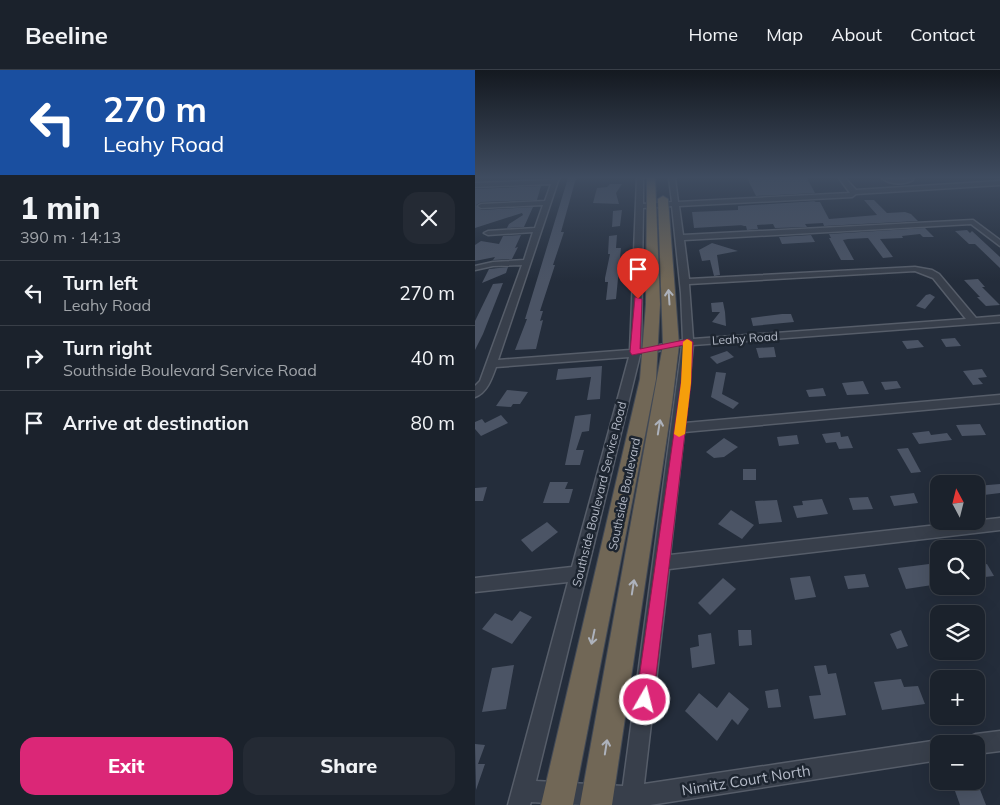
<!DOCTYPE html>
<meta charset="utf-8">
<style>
body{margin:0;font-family:Mulish,sans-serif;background:#242a34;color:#f1f3f6;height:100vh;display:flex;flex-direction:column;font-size:19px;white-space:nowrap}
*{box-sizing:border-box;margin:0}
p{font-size:16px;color:#a0a4a9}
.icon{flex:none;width:28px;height:28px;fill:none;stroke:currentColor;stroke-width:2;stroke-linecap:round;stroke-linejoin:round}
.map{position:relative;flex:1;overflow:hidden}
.details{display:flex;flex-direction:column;background:#1b222c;width:475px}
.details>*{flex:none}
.top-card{background:#1a4fa0;color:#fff;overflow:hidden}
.needle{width:32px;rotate:353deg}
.buttons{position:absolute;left:455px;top:405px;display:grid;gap:10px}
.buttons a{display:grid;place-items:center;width:55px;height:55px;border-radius:10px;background:#1b222c;box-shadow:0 5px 20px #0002,0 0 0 1px #393f48;font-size:25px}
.pin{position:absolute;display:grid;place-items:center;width:42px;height:42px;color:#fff;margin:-51px -21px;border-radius:50% 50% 50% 0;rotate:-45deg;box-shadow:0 0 5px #0007}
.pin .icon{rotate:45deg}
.me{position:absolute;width:55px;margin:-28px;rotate:8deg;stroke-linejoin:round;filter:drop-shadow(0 0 4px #0008)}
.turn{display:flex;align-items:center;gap:18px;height:105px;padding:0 20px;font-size:22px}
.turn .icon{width:65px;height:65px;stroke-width:2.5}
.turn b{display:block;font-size:35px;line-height:42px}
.round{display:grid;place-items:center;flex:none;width:52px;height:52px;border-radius:15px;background:#242a34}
.overview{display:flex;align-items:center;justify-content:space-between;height:85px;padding:0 20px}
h1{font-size:30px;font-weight:800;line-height:38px}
.action{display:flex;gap:10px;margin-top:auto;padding:10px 20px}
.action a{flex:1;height:58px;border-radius:15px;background:#db2777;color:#fff;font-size:20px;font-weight:800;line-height:58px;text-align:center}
.action a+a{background:#242a34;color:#f1f3f6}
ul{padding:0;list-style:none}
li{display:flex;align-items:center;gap:15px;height:65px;padding:0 20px;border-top:1px solid #393f48}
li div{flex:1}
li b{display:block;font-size:19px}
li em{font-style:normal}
header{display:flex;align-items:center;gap:30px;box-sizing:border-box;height:70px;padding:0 25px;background:#1b222c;border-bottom:1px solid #393f48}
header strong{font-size:24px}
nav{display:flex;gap:28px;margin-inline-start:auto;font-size:18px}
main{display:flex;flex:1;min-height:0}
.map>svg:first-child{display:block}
.building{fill:#4b5465}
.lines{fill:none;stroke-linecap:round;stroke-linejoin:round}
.minor-casing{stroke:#565d69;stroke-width:3}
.highway-casing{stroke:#434a56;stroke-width:2}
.minor{fill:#383f4b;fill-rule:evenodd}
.highway{fill:#716756;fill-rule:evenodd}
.oneway{stroke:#adb2bc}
.route{fill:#db2777;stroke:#8e194d}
.slow{fill:#f59e0b}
.labels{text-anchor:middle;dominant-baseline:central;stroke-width:5;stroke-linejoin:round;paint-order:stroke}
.street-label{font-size:12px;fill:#b4bac7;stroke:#1d2530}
.near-street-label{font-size:15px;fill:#b4bac7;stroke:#1d2530}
</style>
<header>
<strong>Beeline</strong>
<nav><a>Home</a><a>Map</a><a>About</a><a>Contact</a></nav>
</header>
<main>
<section class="details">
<div class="top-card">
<div class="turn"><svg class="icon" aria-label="left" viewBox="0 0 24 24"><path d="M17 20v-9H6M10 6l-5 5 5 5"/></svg><div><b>270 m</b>Leahy Road</div></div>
</div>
<div class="overview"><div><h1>1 min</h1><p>390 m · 14:13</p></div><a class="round"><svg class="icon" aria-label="close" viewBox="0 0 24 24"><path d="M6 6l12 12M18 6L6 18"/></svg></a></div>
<ul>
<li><svg class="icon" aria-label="left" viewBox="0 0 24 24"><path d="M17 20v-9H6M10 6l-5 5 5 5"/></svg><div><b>Turn left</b><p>Leahy Road</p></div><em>270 m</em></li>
<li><svg class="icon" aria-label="right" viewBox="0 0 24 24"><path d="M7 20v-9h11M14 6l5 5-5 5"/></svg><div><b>Turn right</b><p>Southside Boulevard Service Road</p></div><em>40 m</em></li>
<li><svg class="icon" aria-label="arrive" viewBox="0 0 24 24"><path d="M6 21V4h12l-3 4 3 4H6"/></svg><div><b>Arrive at destination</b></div><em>80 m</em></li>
</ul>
<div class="action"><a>Exit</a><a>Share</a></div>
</section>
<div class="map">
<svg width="525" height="735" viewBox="0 0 525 735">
<rect width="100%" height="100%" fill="#242d3b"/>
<!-- building -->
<g class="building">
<polygon points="93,108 101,108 86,162 89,162 78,195 80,195 65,241 68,241 65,251 68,250 61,279 40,280 52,249 50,249"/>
<polygon points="272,108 332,108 340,123 281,126"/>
<polygon points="135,114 147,114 141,123 144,134 118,133 122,118 132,117"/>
<polygon points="66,116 62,130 6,132 1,135 6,140 58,137 49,157 32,158 34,154 48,145 47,143 0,158 0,119"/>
<polygon points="389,130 399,130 412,143 430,142 436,144 443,151 349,156 348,153 330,154 332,157 300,158 298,154 282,155 283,159 272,160 271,156 266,156 269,155 219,158 217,142 263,140 263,136 341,131 339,132 345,132 354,149 402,145"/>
<polygon points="147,140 145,156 137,157 138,141"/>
<polygon points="450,158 459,167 448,167 445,164 427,166 428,168 405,169 418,187 408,188 393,168 373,169 368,170 379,190 366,190 354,168 356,168 354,164"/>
<polygon points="492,160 495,163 497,161 525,187 525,198 500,174 494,174 480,161"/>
<polygon points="46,165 40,178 43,177 37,189 18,190 20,187 0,191 0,175 6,171 24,174 28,166"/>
<polygon points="142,165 141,178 146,178 141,229 131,230 133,212 130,212 130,208 135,184 133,184 134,166"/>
<polygon points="336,165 340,172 307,174 304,167"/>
<polygon points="237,173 263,181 242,185 245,205 239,206 235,190 227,191 224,180"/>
<polygon points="33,197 31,203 7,213 14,199"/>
<polygon points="503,209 510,217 507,217 525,235 511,236 502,227 505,227 489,210"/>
<polygon points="28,213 8,264 0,280 0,251 18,214"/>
<polygon points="455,224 460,227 450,239 441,236 451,225"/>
<polygon points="248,232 250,242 251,256 237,252 245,242 237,242 236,233"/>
<polygon points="307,244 316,244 319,252 278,256 276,248"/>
<polygon points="480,268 486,276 471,277 466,269"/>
<polygon points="443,270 449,277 432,279 427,271"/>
<polygon points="299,277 301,287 284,288 281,278"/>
<polygon points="252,281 259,287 242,294 235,287"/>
<polygon points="127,296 125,329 112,330 116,307 81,310 83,299"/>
<polygon points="507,299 512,307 503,308 508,314 498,315 488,301"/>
<polygon points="241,302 251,303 247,324 264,333 258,339 236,327"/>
<polygon points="388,311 394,324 372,325 367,313"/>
<polygon points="422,311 426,318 410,320 406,312"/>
<polygon points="348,318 351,326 334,327 331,320"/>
<polygon points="32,320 53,322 45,334 38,334 36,337 21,336"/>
<polygon points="116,344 114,361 107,362 101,380 109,380 105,395 90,395 100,346"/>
<polygon points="26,345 33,353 6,366 0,359 0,352 7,349 10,353"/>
<polygon points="505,354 511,365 487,366 481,355"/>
<polygon points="454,361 456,365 472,363 477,370 444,374 437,363"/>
<polygon points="365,362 366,367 373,366 378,378 364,379 361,372 351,373 347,364"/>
<polygon points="322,365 324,374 304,376 302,367"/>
<polygon points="249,368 263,377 249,387 239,388 231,382"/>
<polygon points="433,378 446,402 436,403 422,379"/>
<rect x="268" y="399" width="13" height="11"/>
<polygon points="75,412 93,412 90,419 98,419 94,433 68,433"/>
<polygon points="525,414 525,423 501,426 501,416"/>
<polygon points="12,417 8,431 0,431 0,418"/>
<polygon points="439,423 443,433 419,436 415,426"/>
<polygon points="393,427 398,439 378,440 374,428"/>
<polygon points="347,429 353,444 322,448 318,436 328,435 327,431"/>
<polygon points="302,430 307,452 284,454 280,431"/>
<polygon points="256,440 279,455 267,469 243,454"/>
<polygon points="72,452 83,462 57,482 46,470"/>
<polygon points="454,494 464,514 431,519 423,498"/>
<polygon points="512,494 519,506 501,508 501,496"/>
<polygon points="390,504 394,517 373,519 369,506"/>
<polygon points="335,506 341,527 320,530 315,508"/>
<polygon points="248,508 261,519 235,545 223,533"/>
<polygon points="45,541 57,547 37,574 7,559 20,543 37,551"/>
<polygon points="263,560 276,560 277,575 264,576"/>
<polygon points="426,560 433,576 422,579 415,564"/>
<polygon points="236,563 240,594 217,598 215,578 224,576 223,565"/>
<polygon points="39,595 31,639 7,642 17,598"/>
<polygon points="351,595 353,604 361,603 371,645 339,649 334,626 346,625 339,596"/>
<polygon points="426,609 429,617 443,616 450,634 407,640 399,612"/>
<polygon points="303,619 306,637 293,638 290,621"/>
<polygon points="254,622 274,639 263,655 257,649 242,671 210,641 224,623 242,638"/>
<polygon points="0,674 10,675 3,694 10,694 1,720"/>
<polygon points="504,717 511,735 485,735 480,721"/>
</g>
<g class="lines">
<!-- minor casing -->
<g class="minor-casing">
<g id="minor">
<path d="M 78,108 L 84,108 L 23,290 L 155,280 L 162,108 L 168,108 L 168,134 L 197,132 L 194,108 L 200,108 L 203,132 L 375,123 L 364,108 L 370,108 L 381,120 L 525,111 L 525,115 L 381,124 L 377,127 L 204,136 L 208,165 L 498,150 L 525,170 L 525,176 L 496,154 L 209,170 L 214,209 L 440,197 L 457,200 L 464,204 L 501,248 L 525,246 L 525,252 L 218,275 L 210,353 L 525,325 L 525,333 L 209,362 L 195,485 L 525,448 L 525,460 L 194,499 L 169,714 L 464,670 L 472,674 L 464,674 L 464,690 L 175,735 L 107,735 L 56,732 L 55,735 L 33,735 L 93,512 L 0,522 L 0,508 L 97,497 L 154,287 L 21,297 C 17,308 12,323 0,327 L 0,316 L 5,311 L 47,195 L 18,196 L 0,200 L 0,196 L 18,192 L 49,190 L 58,162 L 13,165 L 9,163 L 13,161 L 60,158 L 68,135 L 6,138 L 3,136 L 6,134 L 70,131 L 76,114 L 0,117 L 0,113 L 77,110 ZM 197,136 L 206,223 L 208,270 L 166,279 L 168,138 ZM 440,201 L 458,208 L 491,249 L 218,269 L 214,214 ZM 207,276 L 148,716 L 61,711 L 165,285 Z"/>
<path d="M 407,108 L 422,110 L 438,108 L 438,110 C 429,115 416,115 407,108 Z"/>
<polygon points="525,661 525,681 501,684 501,674 491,674 494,667 501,664"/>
</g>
</g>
<!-- highway casing -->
<g class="highway-casing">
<g id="highway">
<polygon points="172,108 180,108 185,234 181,309 98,735 66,735 165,309 171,234"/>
<polygon points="188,126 193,129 204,275 197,333 137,735 105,735 188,275 183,129"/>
</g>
</g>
<!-- minor -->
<use href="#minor" class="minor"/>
<!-- highway -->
<use href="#highway" class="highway"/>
</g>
<!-- one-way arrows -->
<defs><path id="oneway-shaft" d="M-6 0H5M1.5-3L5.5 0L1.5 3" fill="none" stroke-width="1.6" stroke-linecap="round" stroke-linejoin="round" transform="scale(1.25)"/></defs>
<g class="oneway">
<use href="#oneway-shaft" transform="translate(194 227) rotate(-94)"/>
<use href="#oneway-shaft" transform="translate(184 357) rotate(-81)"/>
<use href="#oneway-shaft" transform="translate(158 517) rotate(-81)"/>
<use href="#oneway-shaft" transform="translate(118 567) rotate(102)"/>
<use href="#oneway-shaft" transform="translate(131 677) rotate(-81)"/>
</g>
<!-- sky -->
<linearGradient id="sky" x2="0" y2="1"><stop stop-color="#141920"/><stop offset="0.51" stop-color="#3f4c60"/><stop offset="1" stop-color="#3f4c60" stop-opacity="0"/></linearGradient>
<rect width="525" height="211" fill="url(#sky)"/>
<!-- route -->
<polygon class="route" points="160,227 167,229 165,279 214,269 218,272 216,313 178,630 176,636 170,638 164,636 161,630 206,313 209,275 157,285 155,282"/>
<!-- slow -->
<polygon class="slow" points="212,269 217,272 216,313 210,364 204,367 199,364 206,313 208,272"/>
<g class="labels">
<!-- street labels -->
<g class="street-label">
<text transform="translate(270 268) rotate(-4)">Leahy Road</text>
<text transform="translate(124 424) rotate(-76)">Southside Boulevard Service Road</text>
<text transform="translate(149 424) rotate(-78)">Southside Boulevard</text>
</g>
<!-- near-street labels -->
<g class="near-street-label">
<text transform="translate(271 710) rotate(-9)">Nimitz Court North</text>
</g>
</g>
</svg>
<div class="buttons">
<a><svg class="needle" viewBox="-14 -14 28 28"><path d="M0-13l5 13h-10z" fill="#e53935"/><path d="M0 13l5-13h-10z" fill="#a0a4a9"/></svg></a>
<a><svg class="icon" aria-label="search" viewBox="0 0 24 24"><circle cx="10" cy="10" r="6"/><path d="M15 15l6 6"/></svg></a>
<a><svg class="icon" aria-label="layers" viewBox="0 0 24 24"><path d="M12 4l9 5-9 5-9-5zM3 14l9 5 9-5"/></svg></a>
<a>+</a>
<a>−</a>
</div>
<div class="pin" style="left:163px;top:229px;background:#d93025"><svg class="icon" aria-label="arrive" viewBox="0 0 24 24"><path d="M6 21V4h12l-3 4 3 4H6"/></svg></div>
<svg class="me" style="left:170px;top:630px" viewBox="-20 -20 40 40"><circle r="17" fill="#db2777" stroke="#fff" stroke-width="3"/><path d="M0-11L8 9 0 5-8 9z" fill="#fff"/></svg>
</div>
</main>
